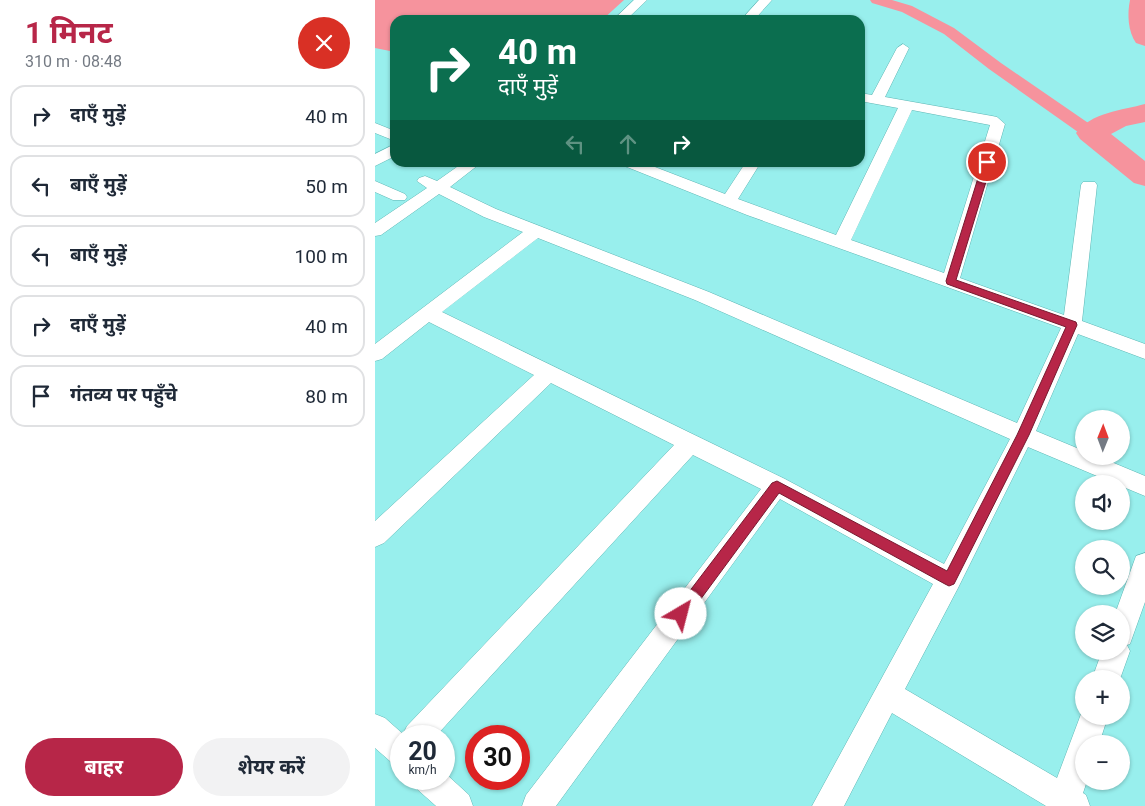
<!DOCTYPE html>
<html lang="hi">
<meta charset="utf-8">
<style>
body{margin:0;font-family:Roboto,"Noto Sans Devanagari",sans-serif;background:#f2f2f3;color:#1f2937;height:100vh;display:flex;flex-direction:column;font-size:19px;white-space:nowrap}
*{box-sizing:border-box;margin:0}
p{font-size:16px;color:#747a83}
.icon{flex:none;width:28px;height:28px;fill:none;stroke:currentColor;stroke-width:2;stroke-linecap:round;stroke-linejoin:round}
.map{position:relative;flex:1;overflow:hidden}
.panel{display:flex;flex-direction:column;background:#fff;width:375px}
.panel>*{flex:none}
.hud{position:absolute;left:15px;top:15px;width:475px;height:152px;border-radius:15px;box-shadow:0 1px 4px #0004;background:#0b6e4f;color:#fff;overflow:hidden}
.needle{width:32px;rotate:1deg}
.fabs{position:absolute;left:700px;top:410px;display:grid;gap:10px}
.fabs a{display:grid;place-items:center;width:55px;height:55px;border-radius:50%;background:#fff;box-shadow:0 1px 4px #0004;font-size:25px}
.speed{position:absolute;left:15px;top:725px;display:flex;gap:10px;font-size:25px;font-weight:700;text-align:center}
.speed>*{display:grid;place-content:center;width:65px;height:65px;border-radius:50%;background:#fff;box-shadow:0 1px 4px #0004;line-height:1}
.speed small{font-size:12px;font-weight:400}
.speed .limit{border:8px solid #d22;background:#fff;color:#111}
.pin{position:absolute;display:grid;place-items:center;width:42px;height:42px;color:#fff;margin:-21px;border:2px solid #fff;border-radius:50%;box-shadow:0 1px 5px #0007}
.me{position:absolute;width:55px;margin:-28px;rotate:37deg;stroke-linejoin:round;filter:drop-shadow(0 0 4px #0008)}
.turn{display:flex;align-items:center;gap:18px;height:105px;padding:0 25px;font-size:22px}
.turn .icon{width:65px;height:65px;stroke-width:2.5}
.turn b{display:block;font-size:35px;line-height:42px}
.lanes{display:flex;align-items:center;height:48px;padding:0 25px;background:#0003;justify-content:center;gap:25px;direction:ltr}
.lanes .off{opacity:.35}
.round{display:grid;place-items:center;flex:none;width:52px;height:52px;border-radius:26px;background:#f2f2f3}
.head{display:flex;align-items:center;justify-content:space-between;height:85px;padding:0 25px}
h1{font-size:30px;font-weight:700;line-height:38px;color:#b72648}
.button{display:flex;gap:10px;margin-top:auto;padding:10px 25px}
.button a{flex:1;height:58px;border-radius:30px;background:#b72648;color:#fff;font-size:20px;font-weight:700;line-height:58px;text-align:center}
.button a+a{background:#f2f2f3;color:#1f2937}
ul{padding:0;list-style:none}
li{display:flex;align-items:center;gap:15px;height:62px;margin:0 10px 8px;padding:0 15px;border:2px solid #e0e1e3;border-radius:15px}
li div{flex:1}
li b{display:block;font-size:19px}
li em{font-style:normal}
main{display:flex;flex:1;min-height:0}
.map>svg:first-child{display:block}
.water{fill:#f6939d}
.lines{fill:none;stroke-linecap:round;stroke-linejoin:round}
.canal{fill:#f6939d;fill-rule:evenodd}
.river{fill:#f6939d;fill-rule:evenodd}
.minor-casing{stroke:#5eb6b4;stroke-width:1}
.minor{fill:#fff;fill-rule:evenodd}
.route{fill:#b72648;stroke:#77192f}
</style>
<main>
<section class="panel">
<div class="head"><div><h1>1 मिनट</h1><p>310 m · 08:48</p></div><a class="round" style="background:#d93025;color:#fff"><svg class="icon" aria-label="close" viewBox="0 0 24 24"><path d="M6 6l12 12M18 6L6 18"/></svg></a></div>
<ul>
<li><svg class="icon" aria-label="right" viewBox="0 0 24 24"><path d="M7 20v-9h11M14 6l5 5-5 5"/></svg><div><b>दाएँ मुड़ें</b></div><em>40 m</em></li>
<li><svg class="icon" aria-label="left" viewBox="0 0 24 24"><path d="M17 20v-9H6M10 6l-5 5 5 5"/></svg><div><b>बाएँ मुड़ें</b></div><em>50 m</em></li>
<li><svg class="icon" aria-label="left" viewBox="0 0 24 24"><path d="M17 20v-9H6M10 6l-5 5 5 5"/></svg><div><b>बाएँ मुड़ें</b></div><em>100 m</em></li>
<li><svg class="icon" aria-label="right" viewBox="0 0 24 24"><path d="M7 20v-9h11M14 6l5 5-5 5"/></svg><div><b>दाएँ मुड़ें</b></div><em>40 m</em></li>
<li><svg class="icon" aria-label="arrive" viewBox="0 0 24 24"><path d="M6 21V4h12l-3 4 3 4H6"/></svg><div><b>गंतव्य पर पहुँचे</b></div><em>80 m</em></li>
</ul>
<div class="button"><a>बाहर</a><a>शेयर करें</a></div>
</section>
<div class="map">
<svg width="770" height="806" viewBox="0 0 770 806">
<rect width="100%" height="100%" fill="#98efed"/>
<!-- water -->
<polygon class="water" points="0,0 249,0 227,20 20,20 20,52 0,48"/>
<g class="lines">
<!-- canal -->
<polygon class="canal" points="495,0 517,0 537,6 579,28 626,63 722,129 725,133 722,137 716,138 710,137 614,69 569,34 527,12 497,3"/>
<!-- river -->
<g class="river">
<path d="M 755,0 L 770,0 L 770,46 L 761,43 C 753,32 752,14 755,0 Z"/>
<path d="M 770,104 L 770,122 L 751,126 L 736,134 L 770,161 L 770,186 L 759,183 L 705,139 L 701,133 C 715,113 748,110 770,104 Z"/>
</g>
<!-- minor casing -->
<g class="minor-casing">
<g id="minor">
<polygon points="259,0 272,0 251,20 238,20"/>
<polygon points="384,0 397,0 379,20 366,20"/>
<path d="M 528,44 L 534,48 L 510,97 L 617,116 L 622,117 L 630,124 L 585,278 L 689,315 L 706,185 L 708,182 L 720,182 L 722,185 L 707,321 L 770,344 L 770,359 L 703,334 L 661,431 L 709,451 L 709,456 L 722,456 L 770,476 L 770,496 L 746,486 L 746,484 L 741,484 L 653,447 L 583,588 L 530,689 L 682,778 L 709,706 L 709,716 L 733,716 L 724,744 L 709,744 L 709,781 L 712,781 L 708,793 L 711,795 L 715,806 L 671,806 L 517,713 L 469,806 L 437,806 L 558,584 L 405,499 L 181,806 L 147,806 L 151,795 L 386,489 L 318,455 L 61,736 L 26,736 L 26,767 L 16,762 L 0,748 L 0,714 L 10,718 L 28,734 L 32,726 L 299,445 L 176,383 L 9,543 L 0,547 L 0,521 L 159,375 L 54,322 L 7,359 L 0,361 L 0,344 L 148,232 L 109,217 L 64,194 L 6,235 L 0,236 L 0,223 L 52,188 L 42,181 L 44,178 L 50,176 L 62,181 L 89,162 L 107,162 L 75,187 L 121,209 L 334,292 L 642,423 L 686,328 L 372,215 L 247,165 L 245,162 L 267,162 L 350,194 L 371,162 L 386,162 L 363,199 L 461,235 L 523,108 L 485,101 L 485,93 L 497,95 L 522,48 ZM 537,110 L 615,125 L 569,273 L 476,240 ZM 163,238 L 320,300 L 635,439 L 569,564 L 410,479 L 67,312 Z"/>
<polygon points="0,123 20,131 20,141 0,133"/>
<polygon points="20,144 20,156 0,166 0,154"/>
<polygon points="0,181 30,194 32,197 30,200 18,200 0,192"/>
<polygon points="770,553 770,602 755,644 752,645 755,651 745,679 717,679 727,651 746,651 746,614 740,614 761,556"/>
<polygon points="69,772 94,795 98,806 61,806 43,790 39,779 69,779"/>
</g>
</g>
<!-- minor -->
<use href="#minor" class="minor"/>
</g>
<!-- route -->
<polygon class="route" points="612,159 617,162 581,280 701,322 702,325 654,435 579,584 574,586 570,584 404,493 311,619 306,621 301,619 299,614 301,609 397,483 402,481 572,571 642,435 691,327 572,284 571,281 608,162"/>
</svg>
<div class="fabs">
<a><svg class="needle" viewBox="-14 -14 28 28"><path d="M0-13l5 13h-10z" fill="#e53935"/><path d="M0 13l5-13h-10z" fill="#747a83"/></svg></a>
<a><svg class="icon" aria-label="sound" viewBox="0 0 24 24"><path d="M4 9h4l5-4v14l-5-4H4zM17 9q2 3 0 6"/></svg></a>
<a><svg class="icon" aria-label="search" viewBox="0 0 24 24"><circle cx="10" cy="10" r="6"/><path d="M15 15l6 6"/></svg></a>
<a><svg class="icon" aria-label="layers" viewBox="0 0 24 24"><path d="M12 4l9 5-9 5-9-5zM3 14l9 5 9-5"/></svg></a>
<a>+</a>
<a>−</a>
</div>
<div class="speed"><div>20<small>km/h</small></div><div class="limit">30</div></div>
<div class="pin" style="left:612px;top:162px;background:#d93025"><svg class="icon" aria-label="arrive" viewBox="0 0 24 24"><path d="M6 21V4h12l-3 4 3 4H6"/></svg></div>
<svg class="me" style="left:306px;top:614px" viewBox="-20 -20 40 40"><circle r="19" fill="#fff"/><path d="M0-13L10 11 0 6-10 11z" fill="#b72648"/></svg>
<div class="hud">
<div class="turn"><svg class="icon" aria-label="right" viewBox="0 0 24 24"><path d="M7 20v-9h11M14 6l5 5-5 5"/></svg><div><b>40 m</b>दाएँ मुड़ें</div></div>
<div class="lanes"><svg class="icon off" aria-label="left" viewBox="0 0 24 24"><path d="M17 20v-9H6M10 6l-5 5 5 5"/></svg><svg class="icon off" aria-label="ahead" viewBox="0 0 24 24"><path d="M12 20V5M6 11l6-6 6 6"/></svg><svg class="icon" aria-label="right" viewBox="0 0 24 24"><path d="M7 20v-9h11M14 6l5 5-5 5"/></svg></div>
</div>
</div>
</main>
